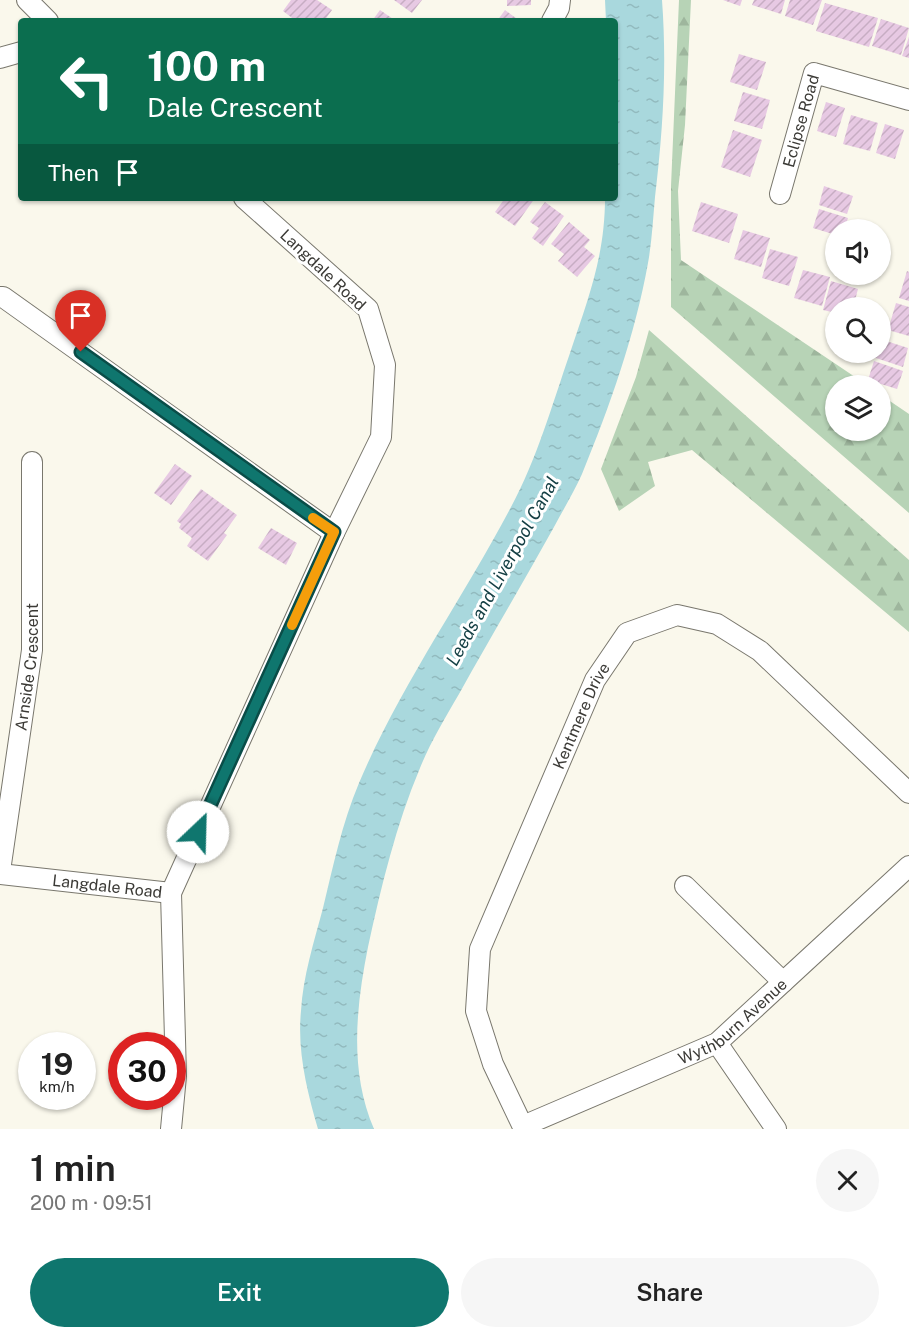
<!DOCTYPE html>
<meta charset="utf-8">
<style>
body{margin:0;font-family:"Public Sans",sans-serif;background:#f6f6f6;color:#222;height:100vh;display:flex;flex-direction:column;font-size:22px;white-space:nowrap}
*{box-sizing:border-box;margin:0}
p{font-size:20px;color:#767676}
.icon{flex:none;width:33px;height:33px;fill:none;stroke:currentColor;stroke-width:2;stroke-linecap:round;stroke-linejoin:round}
.map{position:relative;height:1129px;overflow:hidden}
.panel{display:flex;flex-direction:column;background:#fff;flex:1}
.panel>*{flex:none}
.guide{position:absolute;left:18px;top:18px;width:600px;height:183px;border-radius:6px;box-shadow:0 2px 4px #0004;background:#0b6e4f;color:#fff;overflow:hidden}
.fabs{position:absolute;left:825px;top:219px;display:grid;gap:12px}
.fabs a{display:grid;place-items:center;width:66px;height:66px;border-radius:50%;background:#fff;box-shadow:0 2px 4px #0004;font-size:30px}
.speed{position:absolute;left:18px;top:1032px;display:flex;gap:12px;font-size:30px;font-weight:700;text-align:center}
.speed>*{display:grid;place-content:center;width:78px;height:78px;border-radius:50%;background:#fff;box-shadow:0 2px 4px #0004;line-height:1}
.speed small{font-size:15px;font-weight:400}
.speed .limit{border:9px solid #d22;background:#fff;color:#111}
.pin{position:absolute;display:grid;place-items:center;width:51px;height:51px;color:#fff;margin:-62px -26px;border-radius:50% 50% 50% 0;rotate:-45deg;box-shadow:0 0 6px #0007}
.pin .icon{rotate:45deg}
.me{position:absolute;width:66px;margin:-33px;rotate:24deg;stroke-linejoin:round;filter:drop-shadow(0 0 4px #0008)}
.turn{display:flex;align-items:center;gap:21px;height:126px;padding:0 30px;font-size:27px}
.turn .icon{width:78px;height:78px;stroke-width:2.5}
.turn b{display:block;font-size:42px;line-height:51px}
.then{display:flex;align-items:center;height:57px;padding:0 30px;background:#0003;gap:12px;font-size:22px}
.round{display:grid;place-items:center;flex:none;width:63px;height:63px;border-radius:32px;background:#f6f6f6}
.head{display:flex;align-items:center;justify-content:space-between;height:102px;padding:0 30px}
h1{font-size:36px;font-weight:600;line-height:45px}
.button{display:flex;gap:12px;margin-top:auto;padding:12px 30px}
.button a{flex:1;height:69px;border-radius:36px;background:#0f766e;color:#fff;font-size:24px;font-weight:600;line-height:69px;text-align:center}
.button a+a{background:#f6f6f6;color:#222}
.map>svg:first-child{display:block}
.forest{fill:url(#forest-firs)}
.water{fill:url(#water-ripples)}
.building{fill:url(#building-hatch)}
.lines{fill:none;stroke-linecap:round;stroke-linejoin:round}
.street-casing{stroke:#79776d;stroke-width:22}
.street{stroke:#fff;stroke-width:20}
.route-casing{stroke:#0a4d48;stroke-width:15}
.route{stroke:#0f766e;stroke-width:10}
.slow{stroke:#f59e0b;stroke-width:10}
.labels{text-anchor:middle;dominant-baseline:central;stroke-width:6;stroke-linejoin:round;paint-order:stroke}
.street-label{font-size:16px;fill:#3b3a36;stroke:#fff}
.water-label{font-size:18px;font-style:italic;fill:#154045;stroke:#fff}
</style>
<div class="map">
<svg width="909" height="1129" viewBox="0 0 909 1129">
<defs>
<pattern id="forest-firs" width="22" height="20" patternUnits="userSpaceOnUse" patternTransform="scale(1.5)"><rect width="22" height="20" fill="#b7d3b6"/><path d="M5 1l3.5 6h-7zM16 11l3.5 6h-7z" fill="#9eb69d"/></pattern>
<pattern id="water-ripples" width="26" height="14" patternUnits="userSpaceOnUse" patternTransform="scale(1.5)"><rect width="26" height="14" fill="#a9d8dd"/><path d="M2 4q2-2 4 0t4 0M15 11q2-2 4 0t4 0" fill="none" stroke="#92babe"/></pattern>
<pattern id="building-hatch" width="6" height="6" patternUnits="userSpaceOnUse" patternTransform="scale(1.5)"><rect width="6" height="6" fill="#e7c9e3"/><path d="M-1 1l2-2M0 6l6-6M5 7l2-2" fill="none" stroke="#c7adc3"/></pattern>
</defs>
<rect width="100%" height="100%" fill="#faf8ec"/>
<!-- forest -->
<g class="forest">
<polygon points="679,0 691,0 685,125 678,191 681,260 867,385 836,386 836,430 880,430 881,395 909,414 909,513 671,307 671,186"/>
<polygon points="649,330 909,560 909,632 692,450 648,462 655,486 619,511 601,469 636,377"/>
</g>
<!-- water -->
<path class="water" d="M 605,0 L 662,0 C 667,66 663,131 655,197 C 653,219 652,241 648,263 C 635,335 610,406 582,474 C 574,492 563,510 554,527 C 523,583 490,638 459,694 C 445,718 430,743 420,768 C 396,825 381,887 368,947 C 356,1007 349,1071 374,1129 L 318,1129 C 307,1091 297,1051 301,1011 C 303,976 314,942 323,908 C 333,867 342,823 359,783 C 400,686 462,600 511,507 C 537,459 552,405 570,353 C 588,299 605,256 605,198 L 615,198 L 615,21 L 606,21 Z"/>
<!-- building -->
<g class="building">
<polygon points="291,0 317,0 332,10 324,21 296,21 283,11"/>
<polygon points="394,0 422,0 412,13"/>
<polygon points="507,0 531,0 531,5 507,6"/>
<polygon points="723,0 742,0 740,6"/>
<polygon points="754,0 785,0 781,14 752,5"/>
<polygon points="790,0 822,0 813,25 785,16"/>
<polygon points="825,3 878,18 869,47 816,31"/>
<polygon points="380,10 396,21 372,21"/>
<polygon points="505,10 520,21 497,21"/>
<polygon points="881,19 909,28 901,55 872,46"/>
<polygon points="909,37 909,58 902,56"/>
<polygon points="739,54 766,62 757,90 730,82"/>
<polygon points="743,92 770,100 762,129 734,121"/>
<polygon points="826,102 845,108 836,137 817,131"/>
<polygon points="851,115 878,123 870,151 843,144"/>
<polygon points="885,124 904,130 895,159 876,153"/>
<polygon points="733,130 762,140 750,177 721,167"/>
<polygon points="824,186 853,196 847,214 819,205"/>
<polygon points="505,198 535,198 515,226 495,212"/>
<polygon points="545,202 564,216 543,246 532,238 539,228 530,222"/>
<polygon points="701,202 738,214 729,243 692,231"/>
<polygon points="819,209 848,218 844,230 836,230 836,235 813,228"/>
<polygon points="569,222 590,240 584,247 595,256 577,277 558,261 564,254 551,244"/>
<polygon points="743,230 770,238 761,267 734,259"/>
<polygon points="770,249 798,257 789,286 762,278"/>
<polygon points="803,270 830,277 822,306 794,298"/>
<polygon points="907,271 909,272 909,301 899,298"/>
<polygon points="831,281 858,289 853,308 836,308 836,313 823,310"/>
<polygon points="896,303 909,307 909,336 888,330"/>
<polygon points="880,339 908,348 903,367 873,357 875,352 880,352"/>
<polygon points="874,361 903,371 897,389 868,380"/>
<polygon points="175,464 192,476 171,505 154,493"/>
<polygon points="201,489 237,515 224,533 227,535 208,561 187,546 192,538 179,528 181,524 177,521"/>
<polygon points="271,528 297,543 286,565 258,548"/>
</g>
<g class="lines">
<!-- street casing -->
<g class="street-casing">
<g id="street">
<polyline points="27,0 48,21"/>
<polyline points="552,21 559,8 560,0"/>
<polyline points="0,58 21,52"/>
<path id="s1" d="M 780,194 L 814,73 L 909,100"/>
<polyline points="0,297 3,297 334,533"/>
<path id="s2" d="M 0,871 L 32,650 L 32,462"/>
<path id="s3" d="M 0,874 L 171,893 L 334,533 L 381,437 L 385,365 L 368,309 L 244,198"/>
<polyline points="685,886 783,982"/>
<polyline points="717,1043 776,1129"/>
<path id="s4" d="M 523,1126 L 717,1043 L 909,866"/>
<polyline points="171,1129 176,1076 171,893"/>
<path id="s5" d="M 524,1129 L 493,1064 L 476,1011 L 480,949 L 595,680 L 627,633 L 677,615 L 717,624 L 760,651 L 909,793"/>
</g>
</g>
<!-- street -->
<use href="#street" class="street"/>
</g>
<g class="lines">
<!-- route casing -->
<g class="route-casing">
<polyline id="route" points="81,352 334,532 198,832"/>
</g>
<!-- route -->
<use href="#route" class="route"/>
<!-- slow -->
<polyline class="slow" points="292,625 334,532 313,518"/>
</g>
<g class="labels">
<!-- street labels -->
<g class="street-label">
<text stroke="none"><textPath href="#s1" startOffset="76">Eclipse Road</textPath></text>
<text transform="translate(323 270) rotate(43)">Langdale Road</text>
<text stroke="none"><textPath href="#s2" startOffset="206">Arnside Crescent</textPath></text>
<text stroke="none"><textPath href="#s5" startOffset="444">Kentmere Drive</textPath></text>
<text stroke="none"><textPath href="#s3" startOffset="108">Langdale Road</textPath></text>
<text stroke="none"><textPath href="#s4" startOffset="236">Wythburn Avenue</textPath></text>
</g>
<!-- water labels -->
<g class="water-label">
<text transform="translate(502 571) rotate(-61)">Leeds and Liverpool Canal</text>
</g>
</g>
</svg>
<div class="fabs">
<a><svg class="icon" aria-label="sound" viewBox="0 0 24 24"><path d="M4 9h4l5-4v14l-5-4H4zM17 9q2 3 0 6"/></svg></a>
<a><svg class="icon" aria-label="search" viewBox="0 0 24 24"><circle cx="10" cy="10" r="6"/><path d="M15 15l6 6"/></svg></a>
<a><svg class="icon" aria-label="layers" viewBox="0 0 24 24"><path d="M12 4l9 5-9 5-9-5zM3 14l9 5 9-5"/></svg></a>
</div>
<div class="speed"><div>19<small>km/h</small></div><div class="limit">30</div></div>
<div class="pin" style="left:81px;top:352px;background:#d93025"><svg class="icon" aria-label="arrive" viewBox="0 0 24 24"><path d="M6 21V4h12l-3 4 3 4H6"/></svg></div>
<svg class="me" style="left:198px;top:832px" viewBox="-20 -20 40 40"><circle r="19" fill="#fff"/><path d="M0-13L10 11 0 6-10 11z" fill="#0f766e"/></svg>
<div class="guide">
<div class="turn"><svg class="icon" aria-label="left" viewBox="0 0 24 24"><path d="M17 20v-9H6M10 6l-5 5 5 5"/></svg><div><b>100 m</b>Dale Crescent</div></div>
<div class="then">Then<svg class="icon" aria-label="arrive" viewBox="0 0 24 24"><path d="M6 21V4h12l-3 4 3 4H6"/></svg></div>
</div>
</div>
<section class="panel">
<div class="head"><div><h1>1 min</h1><p>200 m · 09:51</p></div><a class="round"><svg class="icon" aria-label="close" viewBox="0 0 24 24"><path d="M6 6l12 12M18 6L6 18"/></svg></a></div>
<div class="button"><a>Exit</a><a>Share</a></div>
</section>
